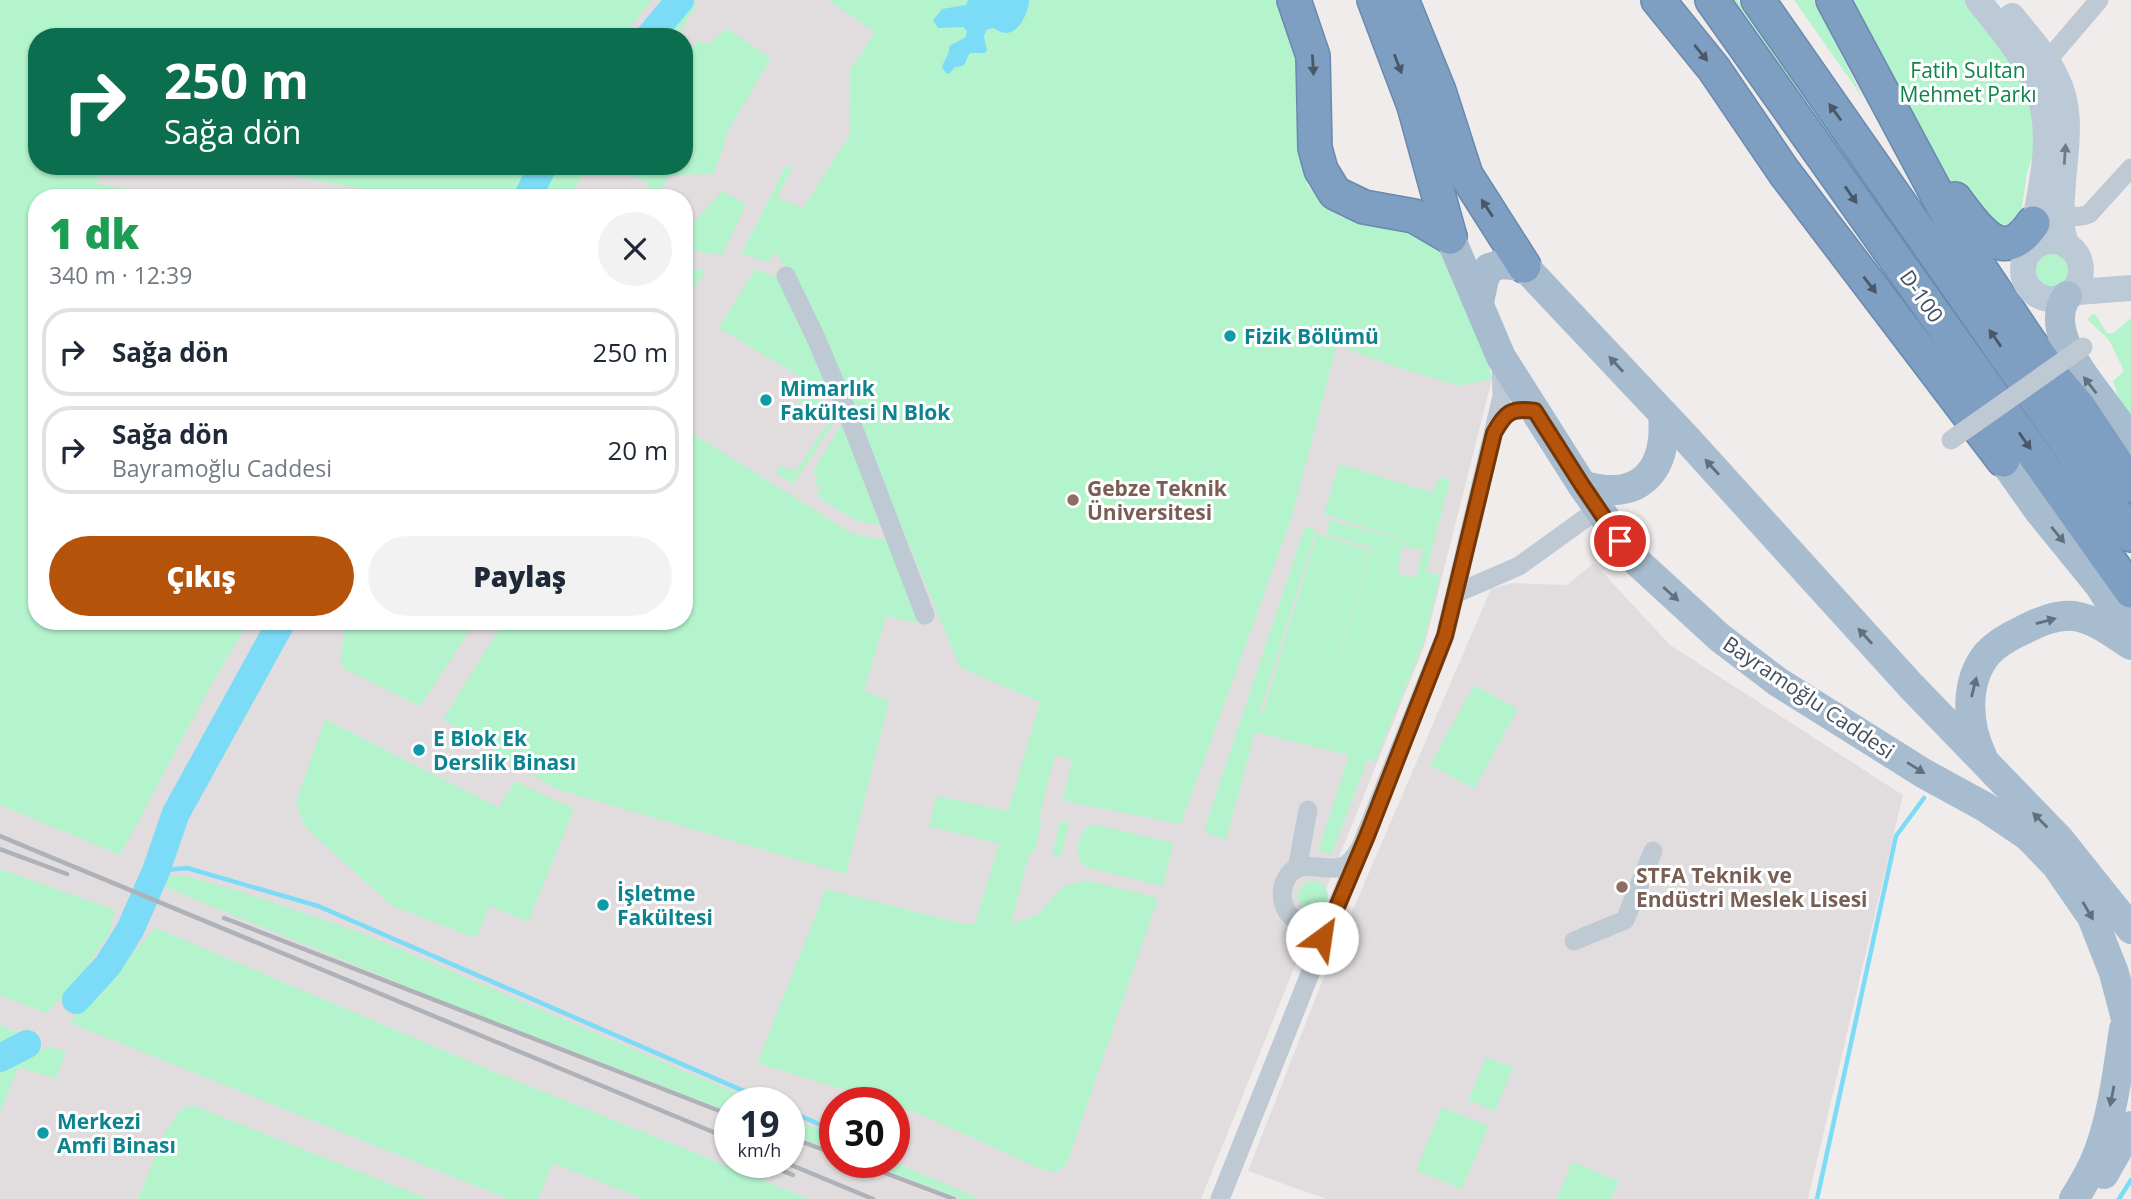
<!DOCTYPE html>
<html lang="tr">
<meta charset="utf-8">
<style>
body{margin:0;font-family:"Open Sans",sans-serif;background:#f2f2f3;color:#1f2937;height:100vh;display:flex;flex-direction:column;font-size:26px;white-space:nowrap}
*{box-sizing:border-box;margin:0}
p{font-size:23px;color:#747a83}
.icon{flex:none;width:38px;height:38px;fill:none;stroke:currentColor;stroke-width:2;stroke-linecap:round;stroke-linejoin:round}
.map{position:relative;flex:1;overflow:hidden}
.sheet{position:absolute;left:28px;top:189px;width:665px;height:441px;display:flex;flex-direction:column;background:#fff;border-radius:28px;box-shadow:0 2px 5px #0004}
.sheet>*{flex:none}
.hud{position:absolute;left:28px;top:28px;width:665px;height:147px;border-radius:28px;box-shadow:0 2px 5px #0004;background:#0b6e4f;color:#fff;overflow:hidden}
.speed{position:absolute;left:714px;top:1087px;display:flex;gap:14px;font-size:35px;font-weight:700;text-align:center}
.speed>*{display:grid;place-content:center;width:91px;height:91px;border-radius:50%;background:#fff;box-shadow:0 2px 5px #0004;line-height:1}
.speed small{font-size:18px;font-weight:400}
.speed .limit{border:10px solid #d22;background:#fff;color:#111}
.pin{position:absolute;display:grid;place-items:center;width:60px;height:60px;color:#fff;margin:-30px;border:4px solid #fff;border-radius:50%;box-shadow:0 2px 7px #0007}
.me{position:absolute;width:77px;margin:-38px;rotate:31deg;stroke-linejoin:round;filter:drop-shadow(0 0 5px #0008)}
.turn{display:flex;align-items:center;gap:24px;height:147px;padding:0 21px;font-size:32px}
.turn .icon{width:91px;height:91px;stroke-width:2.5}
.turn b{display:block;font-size:49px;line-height:60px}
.round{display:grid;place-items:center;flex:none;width:74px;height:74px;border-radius:37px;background:#f2f2f3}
.head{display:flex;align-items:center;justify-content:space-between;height:119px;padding:0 21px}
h1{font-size:42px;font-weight:800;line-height:52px;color:#1e9e55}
.button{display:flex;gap:14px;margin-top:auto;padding:14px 21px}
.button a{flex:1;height:80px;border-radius:42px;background:#b45309;color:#fff;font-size:28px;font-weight:800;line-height:80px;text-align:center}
.button a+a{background:#f2f2f3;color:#1f2937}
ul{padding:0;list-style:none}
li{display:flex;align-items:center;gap:21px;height:88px;margin:0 14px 10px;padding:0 7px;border:4px solid #e0e1e3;border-radius:28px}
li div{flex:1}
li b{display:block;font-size:26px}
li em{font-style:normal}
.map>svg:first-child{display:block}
.education{fill:#e1ddde;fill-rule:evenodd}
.green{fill:#b4f4cd;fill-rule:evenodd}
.water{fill:#7cdbf6}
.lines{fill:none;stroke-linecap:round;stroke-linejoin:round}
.stream{stroke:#7cdbf6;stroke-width:4.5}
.river{stroke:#7cdbf6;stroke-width:28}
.highway-casing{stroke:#6989ae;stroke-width:36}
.street{stroke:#bec9d4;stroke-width:19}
.secondary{stroke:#bccad8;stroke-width:26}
.primary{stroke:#a8bccf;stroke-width:30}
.highway{stroke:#7e9ec2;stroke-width:33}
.rail{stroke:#aeb2b8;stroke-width:4.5}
.street-bridge{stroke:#bec9d4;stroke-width:19}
.oneway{fill:#495866}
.oneway2{fill:#6d7b87}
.oneway3{fill:#61707e}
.route-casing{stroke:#753606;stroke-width:18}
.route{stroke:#b45309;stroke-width:12}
.culture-dot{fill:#0f9aa8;stroke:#fff;stroke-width:2.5}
.education-dot{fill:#8d6e63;stroke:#fff;stroke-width:2.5}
.labels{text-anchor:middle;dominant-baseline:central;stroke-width:6;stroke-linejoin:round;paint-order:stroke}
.park-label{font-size:21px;fill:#0c854a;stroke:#fff}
.street-label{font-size:21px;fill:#43505c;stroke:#fff}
.culture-label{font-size:21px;font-weight:bold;fill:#0d838f;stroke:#fff;text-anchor:start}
.education-label{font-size:21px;font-weight:bold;fill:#785e54;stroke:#fff;text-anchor:start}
</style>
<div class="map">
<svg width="2131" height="1199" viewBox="0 0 2131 1199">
<rect width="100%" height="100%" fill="#f0ecec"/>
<!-- education -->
<g class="education">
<path d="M 0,0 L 1280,0 L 1303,139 L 1307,185 L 1320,201 L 1341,217 L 1411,228 L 1492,379 L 1425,644 L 1201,1199 L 0,1199 ZM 37,37 L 684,37 L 684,166 L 37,166 ZM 37,198 L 684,198 L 684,621 L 37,621 ZM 730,1102 L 789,1102 L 789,1162 L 730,1162 ZM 835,1102 L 894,1102 L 894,1162 L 835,1162 Z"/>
<polygon points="1594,563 1670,645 1903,795 1808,1199 1326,1199 1248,1171 1323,979 1491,589 1512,583 1567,585"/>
</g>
<!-- green -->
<g class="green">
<polygon points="0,0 652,0 622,37 37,37 37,166 102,166 96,184 194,198 37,198 37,621 249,621 211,685 120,855 0,805"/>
<polygon points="679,0 693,0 697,5 676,37 648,37"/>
<polygon points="828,0 1280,0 1295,37 1307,185 1320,201 1341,217 1411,228 1437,241 1482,332 1492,379 1459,386 1387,364 1337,345 1292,516 1181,824 1063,801 1072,760 1055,755 1039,817 1042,819 1035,852 1030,851 1011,924 1037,915 1063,887 1080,881 1098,883 1158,898 1067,1163 1057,1172 1043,1170 920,1114 894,1106 894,1102 883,1102 757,1063 826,889 963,924 975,924 999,844 929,826 936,796 1008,811 1040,702 960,667 814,316 776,252 769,262 741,254 786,165 792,169 777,197 803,208 849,136 850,70 875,32"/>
<polygon points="1731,0 1737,0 1791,75 2131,559 2131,563"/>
<polygon points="1794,0 1814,0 1863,98"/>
<polygon points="1837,0 1966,0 2012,60 2034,109 2034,151 2027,173 2020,219 2005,225 1993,225 1948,189"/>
<polygon points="726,28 771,58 728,131 714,174 669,175 658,196 659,198 644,198 649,184 624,172 626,166 684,166 684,55 699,41 710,44"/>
<polygon points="234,166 530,166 519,198 416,198"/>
<polygon points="549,166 589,166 568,198 533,198"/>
<polygon points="722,191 746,204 722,255 684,250 684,224 692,224"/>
<circle cx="2052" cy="270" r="16"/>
<polygon points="684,267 706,271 684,303"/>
<polygon points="755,269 784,279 833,393 822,390 719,328"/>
<polygon points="2095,314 2107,333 2114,333 2131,318 2131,417 2121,405 2113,381 2124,371 2109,340 2090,322 2088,319 2091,315"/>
<polygon points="789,381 823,402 835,402 840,414 793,484 776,474 781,465 795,472 829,422 783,390"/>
<polygon points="843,422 887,526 856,521 817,496 821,488 814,485 818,477 812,472"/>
<polygon points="684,428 853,534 890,541 924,624 886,616 864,691 889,701 846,874 556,789 443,719 504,621 684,621"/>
<path d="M 1339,464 L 1433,493 L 1439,477 L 1450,480 L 1426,572 L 1440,575 L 1423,644 L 1375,761 L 1367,760 L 1332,854 L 1318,851 L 1349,755 L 1255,732 L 1226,840 L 1205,832 L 1207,821 L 1305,526 L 1316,530 L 1260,712 L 1263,713 L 1317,534 L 1370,550 L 1317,730 L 1372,547 L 1326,535 L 1330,520 L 1419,544 L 1324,514 ZM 1403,546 L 1423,550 L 1416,578 L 1397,573 Z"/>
<polygon points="344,621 476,621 420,706 341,667"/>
<polygon points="1474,685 1518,709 1474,789 1430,765"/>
<polygon points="325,719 499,808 514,781 574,809 528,922 490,906 476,938 392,906 305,827 296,802"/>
<polygon points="1060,821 1069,823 1061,857 1052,854"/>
<path d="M 1089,825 L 1097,825 L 1173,843 L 1163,886 L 1085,867 C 1073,855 1077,836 1089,825 Z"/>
<polygon points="0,869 115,910 109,934 76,983 46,1013 0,995"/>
<polygon points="158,875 183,875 245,893 361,933 757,1102 730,1102 730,1112 450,1004 155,883"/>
<circle cx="1313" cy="896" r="15"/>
<polygon points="156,928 492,1071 809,1199 643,1199 553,1163 538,1199 508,1199 70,1023 80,1009"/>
<polygon points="0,1025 24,1035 0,1046"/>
<polygon points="50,1046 66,1052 56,1079 18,1067 0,1113 0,1070"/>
<polygon points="1486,1057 1513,1067 1495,1111 1468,1100"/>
<polygon points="192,1105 428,1199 138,1199 164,1134 180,1110"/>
<polygon points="1442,1107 1488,1126 1462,1189 1416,1170"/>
<polygon points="789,1117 835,1136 835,1151 789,1134"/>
<polygon points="863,1162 894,1162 976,1197 975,1199 962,1199"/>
<polygon points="1572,1162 1619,1181 1611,1199 1557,1199"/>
</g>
<!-- water -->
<path class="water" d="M 968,0 L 1029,0 C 1029,12 1019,34 1005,33 C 1002,33 996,29 993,28 L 986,30 L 984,37 L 987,50 L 985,53 L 970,53 C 963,63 969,66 955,67 L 950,73 L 947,74 L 942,68 C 943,60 950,56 949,46 L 966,37 L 967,31 L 963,27 L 938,28 L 933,20 L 942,9 L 966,5 Z"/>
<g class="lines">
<!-- stream -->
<g class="stream">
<polyline points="156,871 187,868 318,906 769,1102"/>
<polyline points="789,1111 835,1131"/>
<polyline points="1817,1199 1896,836 1924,798"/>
<polyline points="2119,1199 2131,1180"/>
</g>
<!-- river -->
<g class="river">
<polyline points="649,37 680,0"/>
<polyline points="527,198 543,166"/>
<polyline points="76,1000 108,965 130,930 156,871 176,813 282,621"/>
<polyline points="0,1058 27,1044"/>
</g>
<!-- highway casing -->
<g class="highway-casing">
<g id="highway">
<polyline points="1294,0 1313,56 1315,148 1321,170 1335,193 1364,207 1414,216 1450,237"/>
<polyline points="1374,0 1414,106 1450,237"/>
<polyline points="1402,0 1439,91 1466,175 1524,266"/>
<polyline points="1658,0 1714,69 1784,172 2003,460"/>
<polyline points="1712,0 2131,591"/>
<polyline points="1758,0 2131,535"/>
<polyline points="1833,0 1963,243 2024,334 2056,380 2079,407 2131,485"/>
<path d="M 1955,199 C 1977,229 2003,268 2033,223"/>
</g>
</g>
<!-- street -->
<g class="street">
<polyline points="2047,61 2099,0"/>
<path d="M 2062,202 C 2064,217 2077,219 2089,214 L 2131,168"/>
<polyline points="786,276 815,336 846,409 925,615"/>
<polyline points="1457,593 1519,566 1587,517"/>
<polyline points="1297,869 1308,810"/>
<polyline points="1574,941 1625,920 1653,851"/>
<path d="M 1320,947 L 1321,933 C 1311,924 1296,924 1288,913 C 1283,906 1281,896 1283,887 C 1293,851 1324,875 1344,866 C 1350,863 1355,856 1359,850"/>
<polyline points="1220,1199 1445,636 1502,396 1501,361"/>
</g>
<!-- secondary -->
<g class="secondary">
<path d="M 1978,0 C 1998,26 2023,54 2036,85 C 2058,137 2038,199 2029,252"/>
<path d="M 2012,16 C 2027,35 2045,54 2056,77 C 2073,109 2066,147 2063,182 C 2062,203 2058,225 2067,246"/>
<circle cx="2052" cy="270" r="29"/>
<polyline points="2067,296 2078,292 2131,288"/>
</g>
<!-- primary -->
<g class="primary">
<polyline points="1450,237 1501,357 1582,485 1634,559 1719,637 1778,682 1923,773 1985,807 2028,836 2056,865 2092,917 2114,973 2126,1019"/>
<path d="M 2067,296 C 2044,328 2083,375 2101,399 C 2111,413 2121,426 2131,440"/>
<polyline points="1479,302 1484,279 1489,268 1502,264 1524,266 1686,438 1911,686 2060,840 2131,929"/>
<polyline points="2003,460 2039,511 2100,586 2131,636"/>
<path d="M 1582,485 C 1640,503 1668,471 1663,414"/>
<path d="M 1982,756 C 1967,725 1964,683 1987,654 C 1997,643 2010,636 2023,630 C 2038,622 2056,614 2074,616 C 2095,619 2114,634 2131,645"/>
<polyline points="2104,1174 2131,1126"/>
<path d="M 2074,1199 C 2084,1183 2093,1168 2099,1151 C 2113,1113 2118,1069 2124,1029"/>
</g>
<!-- highway -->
<use href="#highway" class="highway"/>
<!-- rail -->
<g class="rail">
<polyline points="0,836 730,1139"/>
<polyline points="0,849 67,874"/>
<polyline points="224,918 730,1115"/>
<polyline points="789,1137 835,1154"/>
<polyline points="761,1162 793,1175"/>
<polyline points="784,1162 873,1199"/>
<polyline points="856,1162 954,1199"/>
</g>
<!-- street-bridge -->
<polyline class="street-bridge" points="1951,440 2083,347"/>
</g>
<!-- one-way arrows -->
<defs><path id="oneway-solid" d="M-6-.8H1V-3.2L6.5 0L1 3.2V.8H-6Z" transform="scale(1.75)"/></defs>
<g class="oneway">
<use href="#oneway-solid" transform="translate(1701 53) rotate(51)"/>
<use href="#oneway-solid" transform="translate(1398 64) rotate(69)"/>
<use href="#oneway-solid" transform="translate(1313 65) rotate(87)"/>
<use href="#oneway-solid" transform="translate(1835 112) rotate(-126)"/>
<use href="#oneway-solid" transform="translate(1851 195) rotate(55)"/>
<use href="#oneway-solid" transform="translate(1487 208) rotate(-123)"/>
<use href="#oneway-solid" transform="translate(1870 285) rotate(52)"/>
<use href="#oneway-solid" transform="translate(1995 338) rotate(-125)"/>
<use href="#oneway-solid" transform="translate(2025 441) rotate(55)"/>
</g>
<use class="oneway2" href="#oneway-solid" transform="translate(2065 154) rotate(-86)"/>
<g class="oneway3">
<use href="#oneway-solid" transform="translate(1616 364) rotate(-133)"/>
<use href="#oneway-solid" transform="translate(2090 385) rotate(-128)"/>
<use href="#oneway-solid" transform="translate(1712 467) rotate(-132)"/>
<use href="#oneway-solid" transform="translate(2058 535) rotate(51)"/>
<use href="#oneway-solid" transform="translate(1671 594) rotate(42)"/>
<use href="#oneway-solid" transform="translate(2046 621) rotate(-15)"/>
<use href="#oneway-solid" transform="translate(1865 636) rotate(-132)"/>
<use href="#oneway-solid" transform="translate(1974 687) rotate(-76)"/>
<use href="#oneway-solid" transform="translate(1916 768) rotate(32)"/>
<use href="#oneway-solid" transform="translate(2040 820) rotate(-135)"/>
<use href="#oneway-solid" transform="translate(2088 911) rotate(60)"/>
<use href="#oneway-solid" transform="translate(2112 1096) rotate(101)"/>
</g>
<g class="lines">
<!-- route casing -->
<g class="route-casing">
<path id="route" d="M 1322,938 L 1320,947 L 1367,836 L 1445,636 L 1494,433 C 1505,413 1511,407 1535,411 L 1582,485 L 1620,541"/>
</g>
<!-- route -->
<use href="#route" class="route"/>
</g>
<!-- markers -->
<g class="culture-dot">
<circle cx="1230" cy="336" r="7"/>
<circle cx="766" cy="400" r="7"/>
<circle cx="419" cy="750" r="7"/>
<circle cx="603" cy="905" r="7"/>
<circle cx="43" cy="1133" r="7"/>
</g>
<g class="education-dot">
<circle cx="1073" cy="500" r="7"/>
<circle cx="1622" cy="887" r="7"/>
</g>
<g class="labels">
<!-- park labels -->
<g class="park-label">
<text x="1968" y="70">Fatih Sultan<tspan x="1968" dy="24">Mehmet Parkı</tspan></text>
</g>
<!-- street labels -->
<g class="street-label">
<text transform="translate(1922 296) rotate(55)">D-100</text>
<text transform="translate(1809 697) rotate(34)">Bayramoğlu Caddesi</text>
</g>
<!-- culture labels -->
<g class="culture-label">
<text x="1244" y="336">Fizik Bölümü</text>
<text x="780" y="388">Mimarlık<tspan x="780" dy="24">Fakültesi N Blok</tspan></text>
<text x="433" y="738">E Blok Ek<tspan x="433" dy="24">Derslik Binası</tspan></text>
<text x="617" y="893">İşletme<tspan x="617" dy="24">Fakültesi</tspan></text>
<text x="57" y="1121">Merkezi<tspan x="57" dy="24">Amfi Binası</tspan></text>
</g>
<!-- education labels -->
<g class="education-label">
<text x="1087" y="488">Gebze Teknik<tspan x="1087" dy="24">Üniversitesi</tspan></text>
<text x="1636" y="875">STFA Teknik ve<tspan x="1636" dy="24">Endüstri Meslek Lisesi</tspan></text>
</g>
</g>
</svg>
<div class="speed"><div>19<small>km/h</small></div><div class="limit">30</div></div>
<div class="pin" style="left:1620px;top:541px;background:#d93025"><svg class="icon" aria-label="arrive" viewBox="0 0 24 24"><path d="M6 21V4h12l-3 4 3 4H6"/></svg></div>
<svg class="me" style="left:1322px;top:938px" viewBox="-20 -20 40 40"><circle r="19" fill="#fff"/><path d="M0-13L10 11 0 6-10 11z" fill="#b45309"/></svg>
<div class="hud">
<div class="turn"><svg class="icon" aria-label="right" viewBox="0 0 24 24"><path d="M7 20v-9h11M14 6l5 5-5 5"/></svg><div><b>250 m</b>Sağa dön</div></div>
</div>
<section class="sheet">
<div class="head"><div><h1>1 dk</h1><p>340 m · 12:39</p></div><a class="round"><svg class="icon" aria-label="close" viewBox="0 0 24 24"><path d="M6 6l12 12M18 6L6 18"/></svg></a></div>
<ul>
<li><svg class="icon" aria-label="right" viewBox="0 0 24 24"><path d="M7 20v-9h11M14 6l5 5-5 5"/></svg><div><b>Sağa dön</b></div><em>250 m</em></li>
<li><svg class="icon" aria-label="right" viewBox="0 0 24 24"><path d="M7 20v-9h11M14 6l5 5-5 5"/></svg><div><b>Sağa dön</b><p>Bayramoğlu Caddesi</p></div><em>20 m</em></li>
</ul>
<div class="button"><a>Çıkış</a><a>Paylaş</a></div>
</section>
</div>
